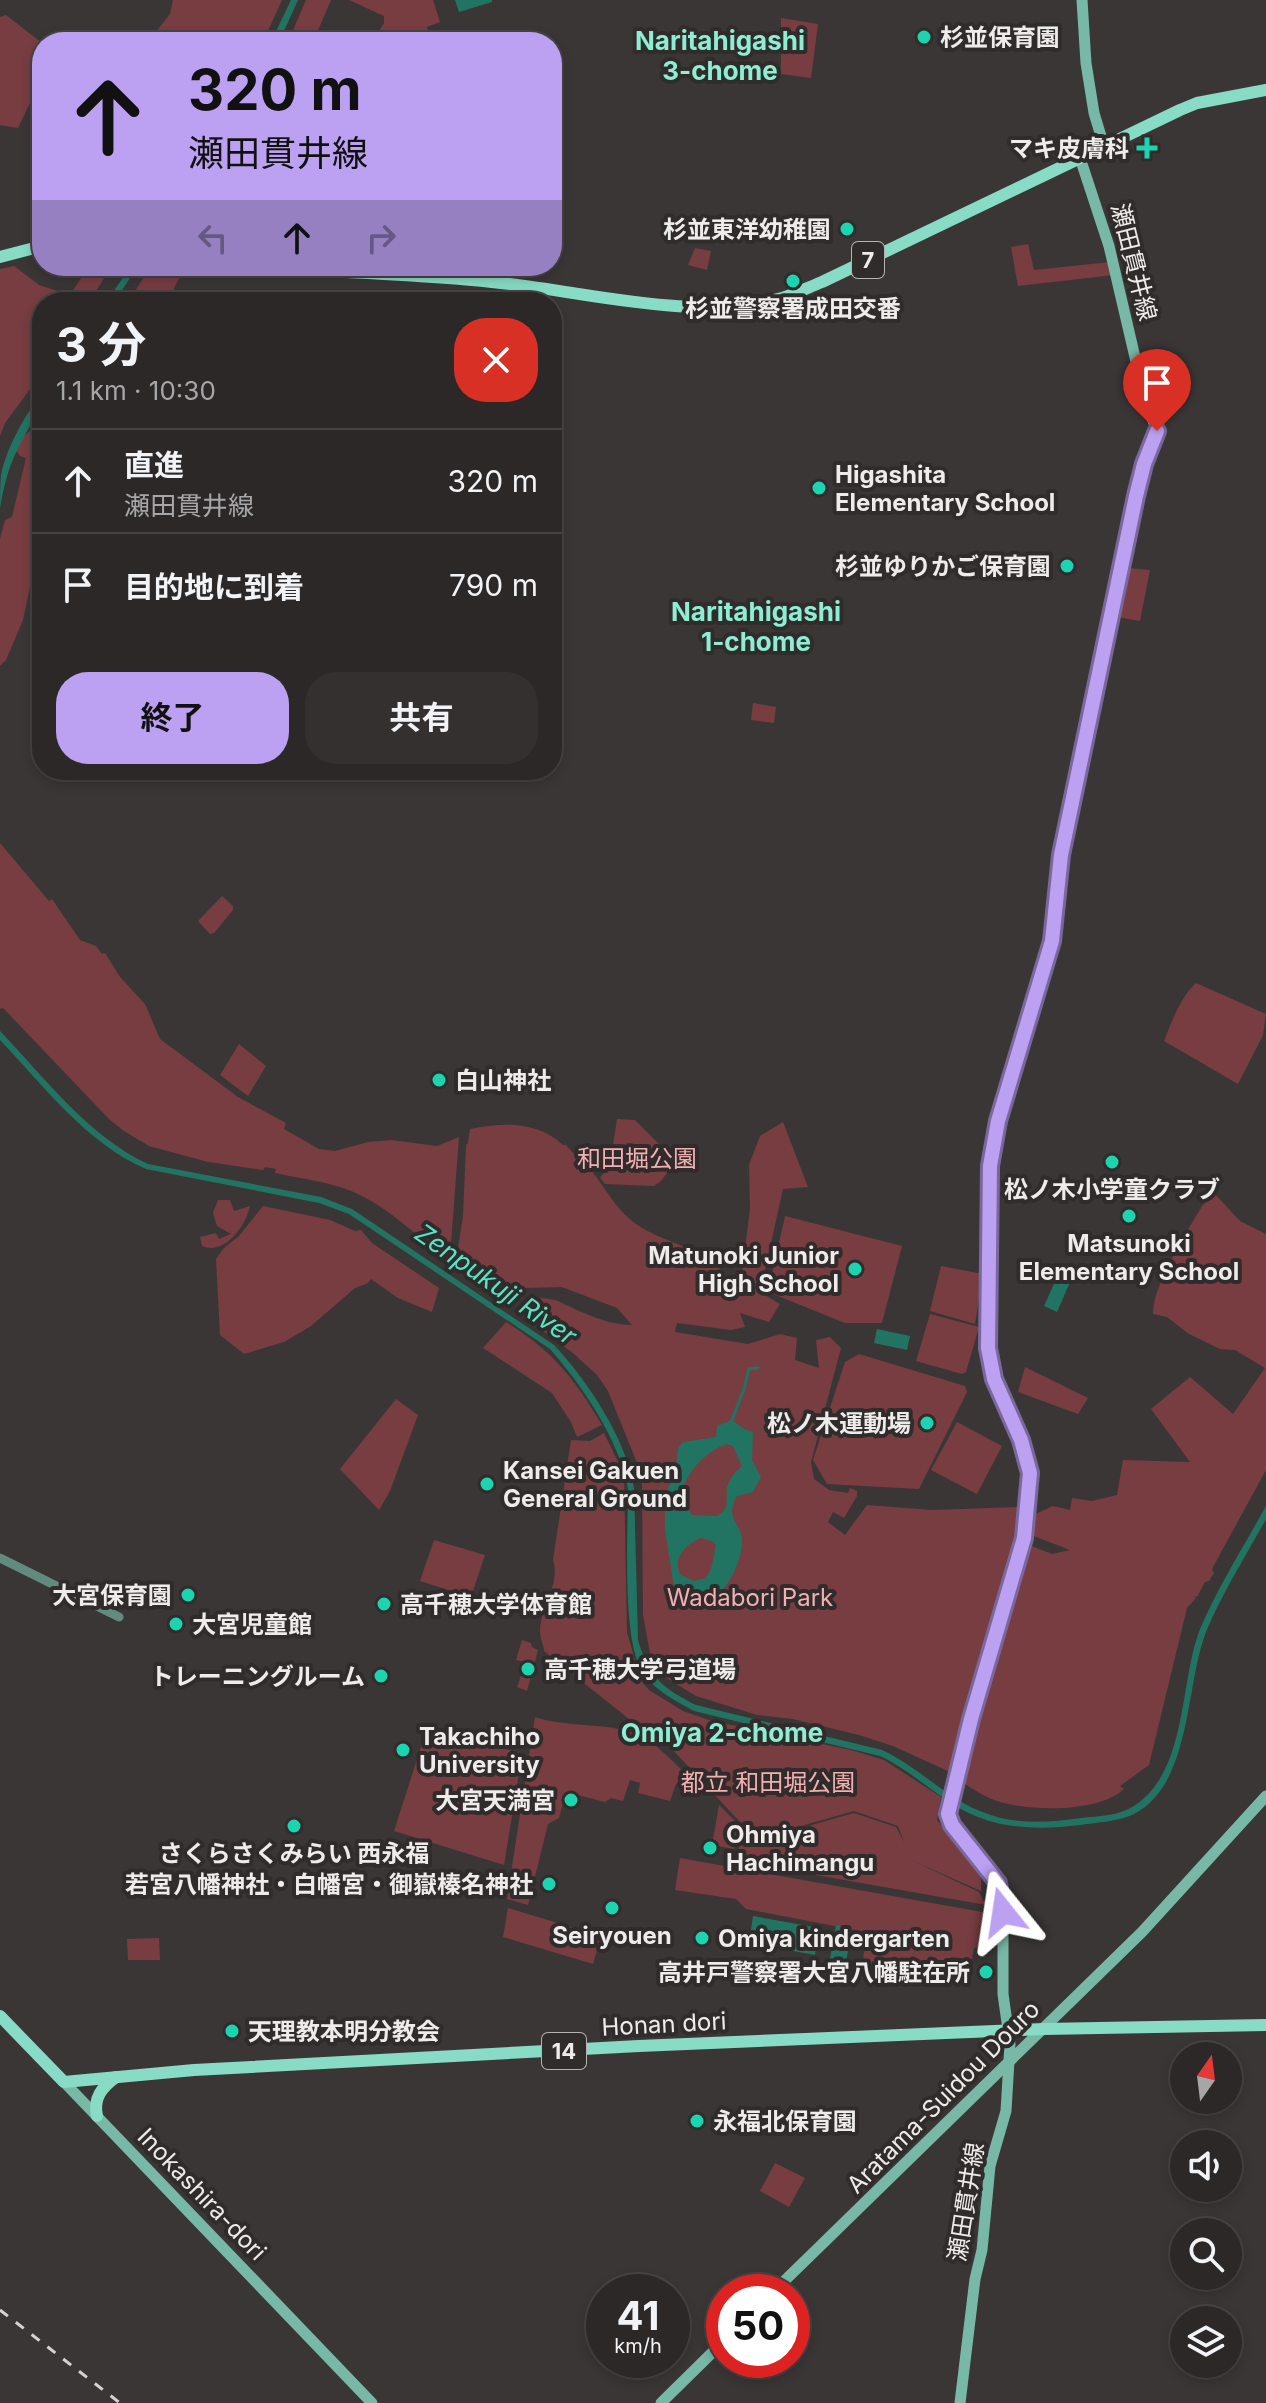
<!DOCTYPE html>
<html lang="ja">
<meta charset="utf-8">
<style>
body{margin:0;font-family:Inter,"Noto Sans JP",sans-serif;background:#343030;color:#f1f3f6;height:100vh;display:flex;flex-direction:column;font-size:30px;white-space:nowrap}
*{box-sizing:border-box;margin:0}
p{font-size:26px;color:#a6a6a8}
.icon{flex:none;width:44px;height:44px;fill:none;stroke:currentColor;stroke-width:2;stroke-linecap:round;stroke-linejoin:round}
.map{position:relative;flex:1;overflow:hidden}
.side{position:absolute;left:32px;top:292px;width:530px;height:488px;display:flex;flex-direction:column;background:#2c2828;border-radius:32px;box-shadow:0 4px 12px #0003,0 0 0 2px #484445}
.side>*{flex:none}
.hud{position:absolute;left:32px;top:32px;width:530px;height:244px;border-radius:32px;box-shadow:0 4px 12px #0003,0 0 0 2px #484445;background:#bca0f2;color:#111;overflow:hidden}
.needle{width:52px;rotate:14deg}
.fabs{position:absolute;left:1170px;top:2042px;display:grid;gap:16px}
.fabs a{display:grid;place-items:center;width:72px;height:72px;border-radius:50%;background:#2c2828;box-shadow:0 4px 12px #0003,0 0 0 2px #484445;font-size:40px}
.speed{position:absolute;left:586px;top:2274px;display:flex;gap:16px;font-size:40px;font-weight:700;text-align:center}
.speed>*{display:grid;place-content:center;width:104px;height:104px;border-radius:50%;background:#2c2828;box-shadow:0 4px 12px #0003,0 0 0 2px #484445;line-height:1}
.speed small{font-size:20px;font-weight:400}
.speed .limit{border:12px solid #d22;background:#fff;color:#111}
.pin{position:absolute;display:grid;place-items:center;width:68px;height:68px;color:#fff;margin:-82px -34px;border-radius:50% 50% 50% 0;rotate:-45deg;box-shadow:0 0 8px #0007}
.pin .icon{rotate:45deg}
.me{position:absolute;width:88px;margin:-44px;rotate:345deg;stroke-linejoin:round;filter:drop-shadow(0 0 6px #0008)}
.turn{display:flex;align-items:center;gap:28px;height:168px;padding:0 24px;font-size:36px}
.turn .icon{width:104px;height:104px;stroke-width:2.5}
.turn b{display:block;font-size:56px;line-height:68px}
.lanes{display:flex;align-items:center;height:76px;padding:0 24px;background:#0003;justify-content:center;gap:40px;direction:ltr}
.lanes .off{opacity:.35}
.round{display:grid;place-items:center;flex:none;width:84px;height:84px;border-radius:32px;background:#343030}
.summary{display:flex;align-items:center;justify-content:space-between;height:136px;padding:0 24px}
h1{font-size:48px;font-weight:700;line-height:60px}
.button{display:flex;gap:16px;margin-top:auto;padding:16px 24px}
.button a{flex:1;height:92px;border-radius:32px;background:#bca0f2;color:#111;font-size:32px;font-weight:700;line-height:92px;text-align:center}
.button a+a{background:#343030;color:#f1f3f6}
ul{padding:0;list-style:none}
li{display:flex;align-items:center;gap:24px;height:104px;padding:0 24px;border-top:2px solid #484445}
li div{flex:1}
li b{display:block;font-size:30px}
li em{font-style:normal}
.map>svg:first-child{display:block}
.green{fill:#773d41}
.water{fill:#227462;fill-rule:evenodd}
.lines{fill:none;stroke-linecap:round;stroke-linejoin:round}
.stream{stroke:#227462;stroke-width:3}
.tertiary{stroke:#638a7e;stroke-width:9}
.secondary{stroke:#78b8a6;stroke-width:11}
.primary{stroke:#88dcc5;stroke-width:12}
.rail{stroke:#d5d2d2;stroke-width:3;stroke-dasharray:10 10;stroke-linecap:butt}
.route-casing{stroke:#7a689d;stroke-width:20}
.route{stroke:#bca0f2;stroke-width:14}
.poi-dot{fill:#1bd5b1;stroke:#312c2c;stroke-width:3}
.labels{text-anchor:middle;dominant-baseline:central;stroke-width:8;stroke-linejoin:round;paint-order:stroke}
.shield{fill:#312c2c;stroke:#b5b2b2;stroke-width:2}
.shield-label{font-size:22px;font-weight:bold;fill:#eeebeb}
.poi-label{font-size:24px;font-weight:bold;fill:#eeebeb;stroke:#312c2c;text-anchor:start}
.street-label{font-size:24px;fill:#eeebeb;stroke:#312c2c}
.park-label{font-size:24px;fill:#f3afb1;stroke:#312c2c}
.neighbourhood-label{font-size:26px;font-weight:bold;fill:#8deed3;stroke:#312c2c}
.water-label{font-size:26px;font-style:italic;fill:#53e7c5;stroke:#312c2c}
</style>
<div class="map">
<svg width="1266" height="2403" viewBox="0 0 1266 2403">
<rect width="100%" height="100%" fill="#3b3636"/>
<!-- green -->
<g class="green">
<polygon points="173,0 282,0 263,42 148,42 170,14"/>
<polygon points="306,0 331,0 313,42 288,42"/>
<polygon points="349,0 433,0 440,22 427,27 430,37 421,42 372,42 384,23 384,16"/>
<polygon points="6,15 42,43 42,102 30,103 18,128 0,125 0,17"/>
<polygon points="781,18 818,24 811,78 781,74"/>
<polygon points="1028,244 1034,270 1110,262 1114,275 1018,286 1011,247"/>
<polygon points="695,248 711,251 707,270 688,265"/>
<polygon points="14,266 39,285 70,295 89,266 112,266 89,302 42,302 42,373 5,423 0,436 0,269"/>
<polygon points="151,266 186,266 174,288 172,302 128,302"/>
<polygon points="40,411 42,530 23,620 6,660 0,666 0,539 5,520 12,517 26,458 20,456 13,446 31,430 32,417"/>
<polygon points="1128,568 1150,570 1140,621 1117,617"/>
<polygon points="753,703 776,707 774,723 751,720"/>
<path d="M 0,843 L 49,901 L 52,899 L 80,940 L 96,946 L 102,954 L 105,953 L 120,977 L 145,1004 L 160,1039 L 238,1097 L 286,1123 L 284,1129 L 319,1149 L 335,1151 L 368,1142 L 391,1140 L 437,1146 L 459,1137 L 450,1257 L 440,1254 C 415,1234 389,1209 360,1195 C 334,1182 303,1179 275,1173 L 276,1169 L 265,1167 L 263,1170 L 208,1162 L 149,1146 L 124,1131 L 110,1120 L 3,1008 L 0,1009 Z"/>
<polygon points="222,896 233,906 233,910 214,933 210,934 198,921"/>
<path d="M 1196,983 L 1266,1014 L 1263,1035 L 1238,1084 L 1164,1041 C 1172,1021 1180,998 1196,983 Z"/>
<polygon points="239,1044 266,1066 248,1096 220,1075"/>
<polygon points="617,1119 635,1120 676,1161 661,1181 654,1186 605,1184 600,1178 610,1165"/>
<path d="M 783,1122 L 808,1187 L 783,1189 L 760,1292 L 780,1304 L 769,1322 L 740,1313 L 745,1327 L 731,1330 L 677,1323 L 675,1332 L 748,1344 L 780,1334 L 797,1338 L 795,1360 L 819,1368 L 816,1340 L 830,1337 L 841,1348 L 811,1462 L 814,1479 L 829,1490 L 848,1493 L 850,1488 L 857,1491 L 857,1496 L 844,1518 L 833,1512 L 828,1522 L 845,1535 L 867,1505 L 932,1510 L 1020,1507 L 1023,1509 L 953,1770 L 950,1772 L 893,1746 L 859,1735 L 793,1719 L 757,1715 L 696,1696 L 665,1677 L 650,1653 L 643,1615 L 642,1485 L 637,1463 L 608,1391 L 597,1375 L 573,1353 L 518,1313 L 529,1297 C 540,1298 553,1298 562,1303 C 583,1313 608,1325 632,1325 L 617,1308 L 562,1287 L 525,1288 L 515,1300 L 491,1286 L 489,1281 L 459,1260 L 457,1255 L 463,1216 L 466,1145 L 468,1143 L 470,1129 C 502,1122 538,1121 563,1145 L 566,1145 C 573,1154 581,1160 588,1167 C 605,1186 615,1209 636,1224 C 669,1247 716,1248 732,1287 L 741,1281 L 750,1209 L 749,1165 L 760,1136 Z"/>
<path d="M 1210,1193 L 1214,1193 L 1240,1221 L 1266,1234 L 1266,1470 L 1212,1569 L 1214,1573 L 1209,1581 L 1205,1582 L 1197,1597 L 1193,1596 L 1196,1598 L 1187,1608 L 1149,1765 L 1120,1786 L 1124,1789 C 1098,1813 1031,1811 1000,1802 C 986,1798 973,1789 960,1781 L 967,1775 L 969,1746 L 1029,1545 L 1052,1554 L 1070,1550 L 1031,1535 L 1029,1531 L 1031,1516 L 1053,1506 L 1070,1510 L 1072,1498 L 1092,1501 L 1117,1495 L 1123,1460 L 1190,1462 L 1151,1409 L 1190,1377 L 1233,1414 L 1265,1368 L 1235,1350 L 1220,1349 L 1189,1334 L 1167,1317 L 1153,1314 C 1152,1284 1193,1222 1210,1193 Z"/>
<path d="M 218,1200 L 230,1200 L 234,1211 L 250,1206 C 246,1226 224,1256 202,1246 L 200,1237 L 216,1233 L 219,1239 L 231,1234 L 217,1226 L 213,1213 Z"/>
<polygon points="263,1206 330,1220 355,1231 361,1230 372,1243 439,1288 432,1312 398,1298 371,1279 368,1283 355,1288 311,1326 284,1342 244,1354 220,1335 216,1259 224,1248 239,1236"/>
<polygon points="785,1216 902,1246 882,1323 845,1323 768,1292"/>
<polygon points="941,1266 983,1274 975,1324 930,1311"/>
<polygon points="930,1314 979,1327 966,1372 962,1374 916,1361"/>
<path d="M 506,1322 C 553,1351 574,1378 602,1425 L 577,1437 L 571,1422 L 552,1393 L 483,1348 Z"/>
<polygon points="859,1354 965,1386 967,1392 919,1489 827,1484 813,1460 845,1362"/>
<polygon points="1025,1367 1088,1398 1078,1414 1018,1392"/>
<polygon points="396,1399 418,1415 390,1491 379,1510 340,1469"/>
<polygon points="957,1422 1002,1446 977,1494 931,1470"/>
<path d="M 604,1433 L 624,1474 L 627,1632 L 641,1681 L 649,1690 L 683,1711 L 712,1721 L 851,1750 L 884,1760 L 941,1797 L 937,1820 L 981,1875 L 981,1891 L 911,1860 L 979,1892 L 986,1905 L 736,1861 L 743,1826 L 773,1836 L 854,1813 L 896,1827 L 904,1842 L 898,1826 L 854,1811 L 773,1834 L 741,1823 L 670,1747 L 644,1731 L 544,1651 C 544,1645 540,1639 540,1632 C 540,1607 561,1584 553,1560 L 571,1440 L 590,1441 Z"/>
<polygon points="434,1540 485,1555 471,1597 420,1581"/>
<polygon points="522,1640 531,1643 532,1647 538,1650 527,1691 517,1687 526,1662 516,1660"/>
<path d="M 535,1717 C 565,1727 597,1723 628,1731 C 655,1738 682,1771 701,1790 L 676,1784 L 670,1801 L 638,1793 L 640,1783 L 630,1780 L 623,1801 L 611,1798 L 605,1802 L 566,1792 L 559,1818 L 548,1824 L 528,1905 L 507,1899 Z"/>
<polygon points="428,1725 522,1754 504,1865 394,1831"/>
<polygon points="719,1805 739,1825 734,1849 712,1845"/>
<polygon points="680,1858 988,1913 997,1932 995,1946 974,1948 972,1959 951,1957 949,1986 917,1984 917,1968 876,1965 873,1980 861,1978 866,1935 860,1931 746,1909 736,1899 675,1890"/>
<polygon points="508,1908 601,1936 593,1964 503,1937"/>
<polygon points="159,1938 160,1960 128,1960 127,1939"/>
<polygon points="775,2163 805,2178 789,2207 760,2191"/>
</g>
<!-- water -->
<g class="water">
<polygon points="291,0 298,0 279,42 271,42"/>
<polygon points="455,0 492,0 492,2 459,12"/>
<polygon points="131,266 138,266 114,302 106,302"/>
<path d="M 42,392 C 42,408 21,441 14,457 C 7,473 3,490 0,508 C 0,497 0,485 1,475 C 7,446 25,416 42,392 Z"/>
<path d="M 0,1031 C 45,1078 88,1136 148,1164 L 321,1197 L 352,1209 L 554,1345 C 588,1381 626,1439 634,1488 L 638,1640 C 649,1677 662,1688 696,1705 L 882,1750 C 917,1766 945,1797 980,1811 C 1012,1825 1047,1823 1081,1818 C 1098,1816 1119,1816 1134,1806 C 1188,1771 1179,1683 1200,1629 C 1218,1587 1244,1546 1266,1506 L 1266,1519 C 1246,1556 1222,1593 1206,1632 C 1185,1686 1192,1784 1134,1814 C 1117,1822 1098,1822 1080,1825 C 1046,1829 1011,1830 978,1817 C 943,1804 915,1772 880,1756 L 694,1711 C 674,1700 652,1689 641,1669 C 622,1636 628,1531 628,1489 C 620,1441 582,1385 550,1349 L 349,1214 L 319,1203 L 146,1169 C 86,1143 44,1086 0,1040 Z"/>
<polygon points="1058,1275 1071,1280 1057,1312 1044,1306"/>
<polygon points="877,1329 910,1336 907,1350 874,1343"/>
<path d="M 732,1420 L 744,1429 L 753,1432 L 752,1460 L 761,1477 L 753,1492 L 737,1496 C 723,1521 743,1522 742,1543 C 741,1567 721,1604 696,1605 L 674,1587 L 665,1530 L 665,1494 L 675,1475 L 678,1448 L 683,1442 L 716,1437 L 717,1426 ZM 727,1444 L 733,1446 L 742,1466 C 735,1472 729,1479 727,1488 C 725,1501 731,1510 716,1516 L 692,1515 L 679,1497 C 688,1472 702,1453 727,1444 ZM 701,1538 L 712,1541 L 716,1545 L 711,1569 L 706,1578 L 694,1581 L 681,1575 C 671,1559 686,1544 701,1538 Z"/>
<polygon points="753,1916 819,1928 815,1955 749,1943"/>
<polygon points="836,1925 852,1928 846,1962 830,1959"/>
</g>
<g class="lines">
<!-- stream -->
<polyline class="stream" points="732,1420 744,1389 749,1369 758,1368"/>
<!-- tertiary -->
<polyline class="tertiary" points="0,1558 119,1617"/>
<!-- secondary -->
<g class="secondary">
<polyline points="1082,0 1086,63 1094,113 1104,146"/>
<polyline points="64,2082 372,2403"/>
<polyline points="773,2292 1142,1932 1266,1796"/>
<polyline points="661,2403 724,2341"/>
<polyline points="960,2403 975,2279 982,2250 990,2166 1006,2111 1010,2044 1003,1994 1003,1912 1000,1888 992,1873 952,1825 948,1814 971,1719 1024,1538 1028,1512 1030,1473 1026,1455 994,1379 988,1348 988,1219 992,1147 1052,941 1061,855 1140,479 1152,440 1157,431 1145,400 1109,246 1080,158"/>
</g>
<!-- primary -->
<g class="primary">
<polyline points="0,257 42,246"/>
<path d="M 262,266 C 339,273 416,274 492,282 C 587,291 688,322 782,298 C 796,294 809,287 822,282 L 1180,110 L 1197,103 L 1266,90"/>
<polyline points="0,2016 64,2082 194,2070 639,2046 1043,2029 1266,2025"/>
<path d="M 97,2116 C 93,2098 102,2087 116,2077"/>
</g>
<!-- rail -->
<polyline class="rail" points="0,2310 120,2403"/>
</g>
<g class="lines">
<!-- route casing -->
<g class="route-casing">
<polyline id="route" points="1003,1912 998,1883 952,1825 948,1814 971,1719 1024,1538 1030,1473 1021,1440 994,1379 988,1348 990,1166 998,1121 1052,941 1061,855 1136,496 1144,464 1157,431"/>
</g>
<!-- route -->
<use href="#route" class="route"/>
</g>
<!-- markers -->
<g class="poi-dot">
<circle cx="924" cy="37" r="8"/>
<path d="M1143 136h8v8h8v8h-8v8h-8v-8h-8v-8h8z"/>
<circle cx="847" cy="229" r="8"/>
<circle cx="793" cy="281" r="8"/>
<circle cx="819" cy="488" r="8"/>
<circle cx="1067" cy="566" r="8"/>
<circle cx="439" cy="1080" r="8"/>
<circle cx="1112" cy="1162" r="8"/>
<circle cx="1129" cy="1216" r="8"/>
<circle cx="855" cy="1269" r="8"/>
<circle cx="927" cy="1423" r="8"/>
<circle cx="487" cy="1484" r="8"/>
<circle cx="188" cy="1595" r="8"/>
<circle cx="384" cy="1604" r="8"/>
<circle cx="176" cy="1624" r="8"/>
<circle cx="528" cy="1669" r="8"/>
<circle cx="381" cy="1676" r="8"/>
<circle cx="403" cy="1750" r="8"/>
<circle cx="571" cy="1800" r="8"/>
<circle cx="294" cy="1826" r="8"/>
<circle cx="710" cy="1848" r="8"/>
<circle cx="549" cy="1884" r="8"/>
<circle cx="612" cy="1908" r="8"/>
<circle cx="702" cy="1938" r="8"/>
<circle cx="986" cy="1972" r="8"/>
<circle cx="232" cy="2031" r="8"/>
<circle cx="697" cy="2121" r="8"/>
</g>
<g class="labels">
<!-- shield labels -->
<g class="shield">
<rect x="852" y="242" width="32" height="36" rx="6"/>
<rect x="542" y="2033" width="44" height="36" rx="6"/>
</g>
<g class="shield-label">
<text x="868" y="260">7</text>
<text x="564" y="2051">14</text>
</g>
<!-- poi labels -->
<g class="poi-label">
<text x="940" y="37">杉並保育園</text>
<text x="1129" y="148" text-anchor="end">マキ皮膚科</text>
<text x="831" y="229" text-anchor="end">杉並東洋幼稚園</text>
<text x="793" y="308" text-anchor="middle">杉並警察署成田交番</text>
<text x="835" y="474">Higashita<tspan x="835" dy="28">Elementary School</tspan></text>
<text x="1051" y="566" text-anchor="end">杉並ゆりかご保育園</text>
<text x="455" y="1080">白山神社</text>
<text x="1112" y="1189" text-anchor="middle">松ノ木小学童クラブ</text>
<text x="1129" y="1243" text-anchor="middle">Matsunoki<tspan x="1129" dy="28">Elementary School</tspan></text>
<text x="839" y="1255" text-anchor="end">Matunoki Junior<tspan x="839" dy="28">High School</tspan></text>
<text x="911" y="1423" text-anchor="end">松ノ木運動場</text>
<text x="503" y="1470">Kansei Gakuen<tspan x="503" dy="28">General Ground</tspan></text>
<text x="172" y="1595" text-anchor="end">大宮保育園</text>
<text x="400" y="1604">高千穂大学体育館</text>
<text x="192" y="1624">大宮児童館</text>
<text x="544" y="1669">高千穂大学弓道場</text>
<text x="365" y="1676" text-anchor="end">トレーニングルーム</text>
<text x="419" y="1736">Takachiho<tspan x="419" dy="28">University</tspan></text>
<text x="555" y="1800" text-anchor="end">大宮天満宮</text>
<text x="726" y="1834">Ohmiya<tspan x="726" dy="28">Hachimangu</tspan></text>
<text x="294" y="1853" text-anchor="middle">さくらさくみらい 西永福</text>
<text x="533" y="1884" text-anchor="end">若宮八幡神社・白幡宮・御嶽榛名神社</text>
<text x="612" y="1935" text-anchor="middle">Seiryouen</text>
<text x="718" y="1938">Omiya kindergarten</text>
<text x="970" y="1972" text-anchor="end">高井戸警察署大宮八幡駐在所</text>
<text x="248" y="2031">天理教本明分教会</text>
<text x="713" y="2121">永福北保育園</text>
</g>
<!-- street labels -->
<g class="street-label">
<text transform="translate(1134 262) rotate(76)">瀬田貫井線</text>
<text transform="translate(664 2024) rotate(-3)">Honan dori</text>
<text transform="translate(943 2097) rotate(-45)">Aratama-Suidou Douro</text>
<text transform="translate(202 2194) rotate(46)">Inokashira-dori</text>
<text transform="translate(966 2202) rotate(-81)">瀬田貫井線</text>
</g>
<!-- park labels -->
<g class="park-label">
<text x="637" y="1158">和田堀公園</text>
<text x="750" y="1597">Wadabori Park</text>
<text x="768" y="1782">都立 和田堀公園</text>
</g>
<!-- neighbourhood labels -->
<g class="neighbourhood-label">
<text x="720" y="40">Naritahigashi<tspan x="720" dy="30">3-chome</tspan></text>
<text x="756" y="611">Naritahigashi<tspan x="756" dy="30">1-chome</tspan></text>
<text x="722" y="1732">Omiya 2-chome</text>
</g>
<!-- water labels -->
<g class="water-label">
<text transform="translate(496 1284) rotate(35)">Zenpukuji River</text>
</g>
</g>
</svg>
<div class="fabs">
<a><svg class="needle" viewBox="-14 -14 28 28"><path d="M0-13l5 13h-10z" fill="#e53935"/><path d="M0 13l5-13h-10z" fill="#a6a6a8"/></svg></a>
<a><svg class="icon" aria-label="sound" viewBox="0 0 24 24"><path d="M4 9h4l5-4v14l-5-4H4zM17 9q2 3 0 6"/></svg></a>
<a><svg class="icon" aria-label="search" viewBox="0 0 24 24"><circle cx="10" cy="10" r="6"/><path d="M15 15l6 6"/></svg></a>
<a><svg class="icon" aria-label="layers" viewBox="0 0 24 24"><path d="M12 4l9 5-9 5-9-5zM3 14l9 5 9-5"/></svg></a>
</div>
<div class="speed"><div>41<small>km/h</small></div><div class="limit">50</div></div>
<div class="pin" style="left:1157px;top:431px;background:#d93025"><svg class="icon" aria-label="arrive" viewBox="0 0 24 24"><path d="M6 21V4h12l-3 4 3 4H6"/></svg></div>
<svg class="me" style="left:1003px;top:1912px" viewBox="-20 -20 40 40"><path d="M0-17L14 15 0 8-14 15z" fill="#bca0f2" stroke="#fff" stroke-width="4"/></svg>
<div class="hud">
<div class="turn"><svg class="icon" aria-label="ahead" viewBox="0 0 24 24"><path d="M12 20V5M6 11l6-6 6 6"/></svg><div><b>320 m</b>瀬田貫井線</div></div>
<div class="lanes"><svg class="icon off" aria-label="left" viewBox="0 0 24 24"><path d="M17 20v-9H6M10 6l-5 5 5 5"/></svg><svg class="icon" aria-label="ahead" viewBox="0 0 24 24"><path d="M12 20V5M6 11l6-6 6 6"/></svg><svg class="icon off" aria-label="right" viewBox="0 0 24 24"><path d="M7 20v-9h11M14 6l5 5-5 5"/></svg></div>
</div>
<section class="side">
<div class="summary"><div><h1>3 分</h1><p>1.1 km · 10:30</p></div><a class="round" style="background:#d93025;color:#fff"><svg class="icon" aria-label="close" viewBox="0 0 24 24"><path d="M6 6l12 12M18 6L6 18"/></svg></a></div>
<ul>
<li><svg class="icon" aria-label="ahead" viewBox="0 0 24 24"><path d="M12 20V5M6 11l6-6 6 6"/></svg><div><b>直進</b><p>瀬田貫井線</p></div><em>320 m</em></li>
<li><svg class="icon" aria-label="arrive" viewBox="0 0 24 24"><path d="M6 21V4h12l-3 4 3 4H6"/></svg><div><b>目的地に到着</b></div><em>790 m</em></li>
</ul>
<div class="button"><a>終了</a><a>共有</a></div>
</section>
</div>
